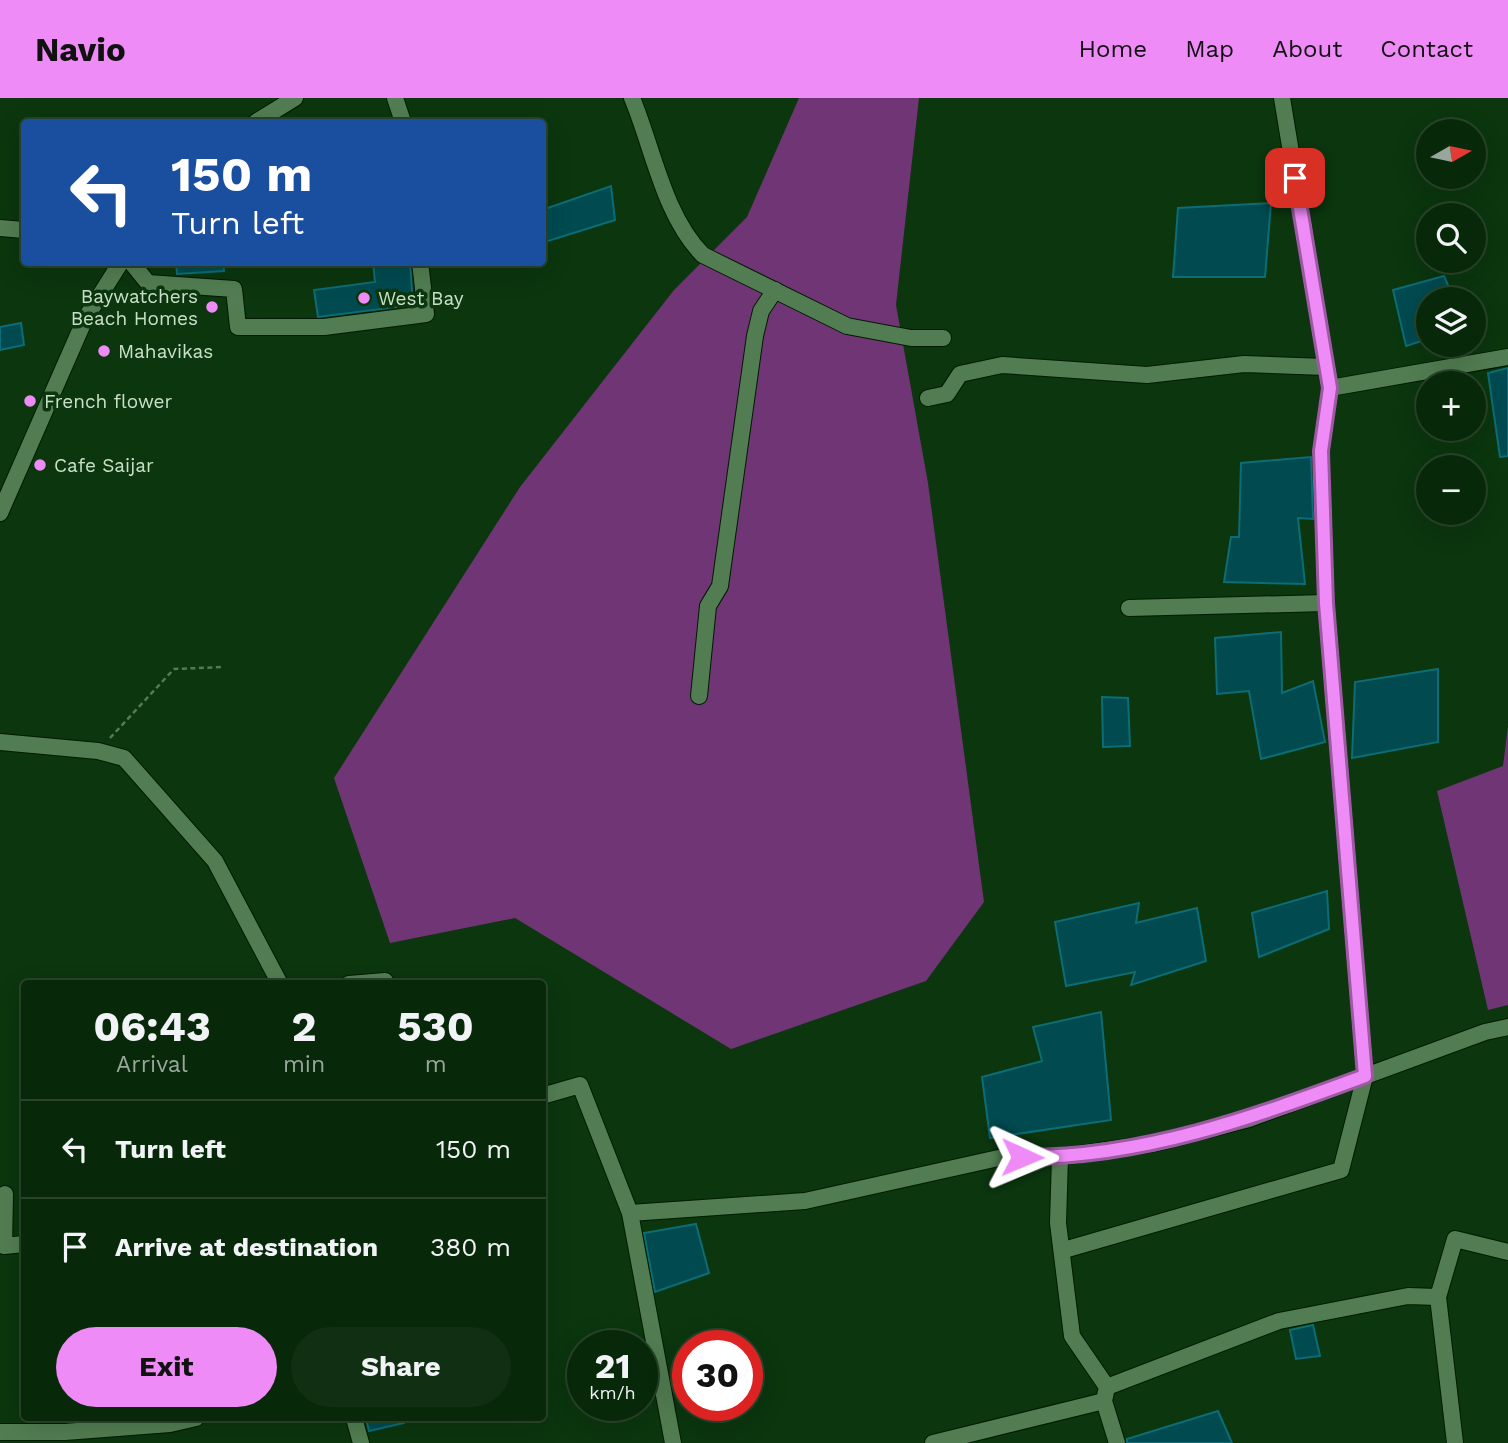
<!DOCTYPE html>
<meta charset="utf-8">
<style>
body{margin:0;font-family:"Work Sans",sans-serif;background:#113013;color:#f1f3f6;height:100vh;display:flex;flex-direction:column;font-size:26px;white-space:nowrap}
*{box-sizing:border-box;margin:0}
p{font-size:23px;color:#98a69c}
.icon{flex:none;width:38px;height:38px;fill:none;stroke:currentColor;stroke-width:2;stroke-linecap:round;stroke-linejoin:round}
.map{position:relative;flex:1;overflow:hidden}
.side{position:absolute;left:21px;top:882px;width:525px;height:441px;display:flex;flex-direction:column;background:#08280a;border-radius:7px;box-shadow:0 7px 28px #0002,0 0 0 2px #29442b}
.side>*{flex:none}
.hud{position:absolute;left:21px;top:21px;width:525px;height:147px;border-radius:7px;box-shadow:0 7px 28px #0002,0 0 0 2px #29442b;background:#1a4fa0;color:#fff;overflow:hidden}
.needle{width:46px;rotate:81deg}
.controls{position:absolute;left:1416px;top:21px;display:grid;gap:14px}
.controls a{display:grid;place-items:center;width:70px;height:70px;border-radius:50%;background:#08280a;box-shadow:0 7px 28px #0002,0 0 0 2px #29442b;font-size:35px}
.speed{position:absolute;left:567px;top:1232px;display:flex;gap:14px;font-size:35px;font-weight:700;text-align:center}
.speed>*{display:grid;place-content:center;width:91px;height:91px;border-radius:50%;background:#08280a;box-shadow:0 7px 28px #0002,0 0 0 2px #29442b;line-height:1}
.speed small{font-size:18px;font-weight:400}
.speed .limit{border:10px solid #d22;background:#fff;color:#111}
.pin{position:absolute;display:grid;place-items:center;width:60px;height:60px;color:#fff;margin:-30px;border-radius:14px;box-shadow:0 4px 10px #0006}
.me{position:absolute;width:77px;margin:-38px;rotate:91deg;stroke-linejoin:round;filter:drop-shadow(0 0 5px #0008)}
.turn{display:flex;align-items:center;gap:24px;height:147px;padding:0 35px;font-size:32px}
.turn .icon{width:91px;height:91px;stroke-width:2.5}
.turn b{display:block;font-size:49px;line-height:60px}
.eta{display:flex;justify-content:space-evenly;align-items:center;height:119px;text-align:center}
.eta b{font-size:42px;font-weight:700;line-height:49px}
.action{display:flex;gap:14px;margin-top:auto;padding:14px 35px}
.action a{flex:1;height:80px;border-radius:42px;background:#ef8bf7;color:#111;font-size:28px;font-weight:700;line-height:80px;text-align:center}
.action a+a{background:#113013;color:#f1f3f6}
ul{padding:0;list-style:none}
li{display:flex;align-items:center;gap:21px;height:98px;padding:0 35px;border-top:2px solid #29442b}
li div{flex:1}
li b{display:block;font-size:26px}
li em{font-style:normal}
header{display:flex;align-items:center;gap:42px;box-sizing:border-box;height:98px;padding:0 35px;background:#ef8bf7;color:#111}
header strong{font-size:33px}
nav{display:flex;gap:38px;margin-inline-start:auto;font-size:24px}
.map>svg:first-child{display:block}
.green{fill:#6f3574}
.building{fill:#004a50;stroke:#0c6d76;stroke-width:2}
.lines{fill:none;stroke-linecap:round;stroke-linejoin:round}
.minor-casing{stroke:#001b01;stroke-width:18}
.path{stroke:#567958;stroke-width:2.5;stroke-dasharray:5 3.5;stroke-linecap:butt}
.minor{stroke:#527d52;stroke-width:16}
.route-casing{stroke:#9b5aa1;stroke-width:18}
.route{stroke:#ef8bf7;stroke-width:12}
.poi-dot{fill:#ef8bf7;stroke:#0b360e;stroke-width:2.5}
.labels{text-anchor:middle;dominant-baseline:central;stroke-width:7;stroke-linejoin:round;paint-order:stroke}
.poi-label{font-size:19px;fill:#c9e0c8;stroke:#0b360e;text-anchor:start}
</style>
<header>
<strong>Navio</strong>
<nav><a>Home</a><a>Map</a><a>About</a><a>Contact</a></nav>
</header>
<div class="map">
<svg width="1508" height="1345" viewBox="0 0 1508 1345">
<rect width="100%" height="100%" fill="#0b360e"/>
<!-- green -->
<g class="green">
<polygon points="799,0 919,0 896,207 928,385 984,804 926,883 731,951 515,820 390,845 334,680 520,389 674,192 747,119"/>
<polygon points="1508,628 1508,907 1488,912 1437,693 1503,668"/>
</g>
<!-- building -->
<g class="building">
<polygon points="611,88 615,122 545,144 542,112"/>
<polygon points="1271,105 1265,179 1173,179 1178,110"/>
<polygon points="176,164 223,164 224,173 177,176"/>
<polygon points="373,164 410,164 413,207 318,219 314,192 375,184"/>
<polygon points="1444,178 1454,201 1428,201 1428,241 1406,248 1393,192"/>
<polygon points="21,225 24,247 0,252 0,229"/>
<polygon points="1508,270 1508,358 1500,359 1488,275"/>
<polygon points="1311,359 1313,421 1298,420 1305,486 1224,484 1231,439 1239,439 1241,365"/>
<polygon points="1281,534 1282,595 1313,583 1325,644 1261,661 1249,593 1217,596 1215,540"/>
<polygon points="1438,571 1438,644 1352,660 1355,584"/>
<polygon points="1102,599 1128,600 1130,648 1103,649"/>
<polygon points="1327,793 1329,831 1259,859 1252,815"/>
<polygon points="1139,805 1136,825 1197,810 1206,863 1131,887 1135,874 1066,888 1055,824"/>
<polygon points="1101,914 1111,1022 990,1040 982,979 1042,963 1033,929"/>
<polygon points="696,1126 709,1175 655,1194 644,1135"/>
<polygon points="1313,1227 1320,1258 1296,1261 1290,1232"/>
<polygon points="1218,1313 1232,1345 1127,1345 1127,1341"/>
<polygon points="366,1320 404,1320 404,1325 369,1333"/>
</g>
<g class="lines">
<!-- minor casing -->
<g class="minor-casing">
<g id="minor">
<polyline points="395,0 403,24"/>
<path d="M 632,0 C 653,50 664,118 703,157 L 847,228 L 911,240 L 943,240"/>
<polyline points="256,24 295,0"/>
<polyline points="0,130 24,132"/>
<polyline points="131,164 148,185 234,191 238,229 324,229 426,216 420,164"/>
<polyline points="1330,290 1508,259"/>
<polyline points="928,300 947,296 960,276 1002,267 1147,277 1244,266 1326,269"/>
<polyline points="0,415 85,221 121,164"/>
<polyline points="1129,510 1326,505"/>
<polyline points="699,598 708,508 720,488 755,238 761,213 775,192"/>
<polyline points="0,644 98,653 124,660 215,763 280,886"/>
<polyline points="349,886 385,883 387,886"/>
<polyline points="542,998 580,987 630,1115 673,1345"/>
<polyline points="1060,1059 1058,1125 1072,1238 1107,1289 1104,1303 1117,1345"/>
<polyline points="5,1096 4,1148 24,1146"/>
<polyline points="630,1115 805,1103 1003,1059 1060,1059 1156,1045 1249,1021 1485,934 1508,929"/>
<polyline points="1064,1152 1341,1072 1365,978 1326,505 1321,353 1330,290 1282,0"/>
<polyline points="1107,1289 1279,1223 1408,1198 1438,1199"/>
<polyline points="354,1320 361,1345"/>
<polyline points="0,1334 65,1334 170,1326 196,1320"/>
<polyline points="933,1345 1104,1303"/>
<polyline points="1455,1345 1438,1199 1455,1141 1508,1154"/>
</g>
</g>
<!-- path -->
<polyline class="path" points="110,640 174,571 223,569"/>
<!-- minor -->
<use href="#minor" class="minor"/>
</g>
<g class="lines">
<!-- route casing -->
<g class="route-casing">
<path id="route" d="M 1022,1059 C 1142,1060 1254,1019 1365,978 L 1326,505 L 1321,353 L 1330,290 L 1295,80"/>
</g>
<!-- route -->
<use href="#route" class="route"/>
</g>
<!-- markers -->
<g class="poi-dot">
<circle cx="364" cy="200" r="7"/>
<circle cx="212" cy="209" r="7"/>
<circle cx="104" cy="253" r="7"/>
<circle cx="30" cy="303" r="7"/>
<circle cx="40" cy="367" r="7"/>
</g>
<g class="labels">
<!-- poi labels -->
<g class="poi-label">
<text x="198" y="198" text-anchor="end">Baywatchers<tspan x="198" dy="22">Beach Homes</tspan></text>
<text x="378" y="200">West Bay</text>
<text x="118" y="253">Mahavikas</text>
<text x="44" y="303">French flower</text>
<text x="54" y="367">Cafe Saijar</text>
</g>
</g>
</svg>
<div class="controls">
<a><svg class="needle" viewBox="-14 -14 28 28"><path d="M0-13l5 13h-10z" fill="#e53935"/><path d="M0 13l5-13h-10z" fill="#98a69c"/></svg></a>
<a><svg class="icon" aria-label="search" viewBox="0 0 24 24"><circle cx="10" cy="10" r="6"/><path d="M15 15l6 6"/></svg></a>
<a><svg class="icon" aria-label="layers" viewBox="0 0 24 24"><path d="M12 4l9 5-9 5-9-5zM3 14l9 5 9-5"/></svg></a>
<a>+</a>
<a>−</a>
</div>
<div class="speed"><div>21<small>km/h</small></div><div class="limit">30</div></div>
<div class="pin" style="left:1295px;top:80px;background:#d93025"><svg class="icon" aria-label="arrive" viewBox="0 0 24 24"><path d="M6 21V4h12l-3 4 3 4H6"/></svg></div>
<svg class="me" style="left:1022px;top:1059px" viewBox="-20 -20 40 40"><path d="M0-17L14 15 0 8-14 15z" fill="#ef8bf7" stroke="#fff" stroke-width="4"/></svg>
<div class="hud">
<div class="turn"><svg class="icon" aria-label="left" viewBox="0 0 24 24"><path d="M17 20v-9H6M10 6l-5 5 5 5"/></svg><div><b>150 m</b>Turn left</div></div>
</div>
<section class="side">
<div class="eta">
<div><b>06:43</b><p>Arrival</p></div>
<div><b>2</b><p>min</p></div>
<div><b>530</b><p>m</p></div>
</div>
<ul>
<li><svg class="icon" aria-label="left" viewBox="0 0 24 24"><path d="M17 20v-9H6M10 6l-5 5 5 5"/></svg><div><b>Turn left</b></div><em>150 m</em></li>
<li><svg class="icon" aria-label="arrive" viewBox="0 0 24 24"><path d="M6 21V4h12l-3 4 3 4H6"/></svg><div><b>Arrive at destination</b></div><em>380 m</em></li>
</ul>
<div class="action"><a>Exit</a><a>Share</a></div>
</section>
</div>
